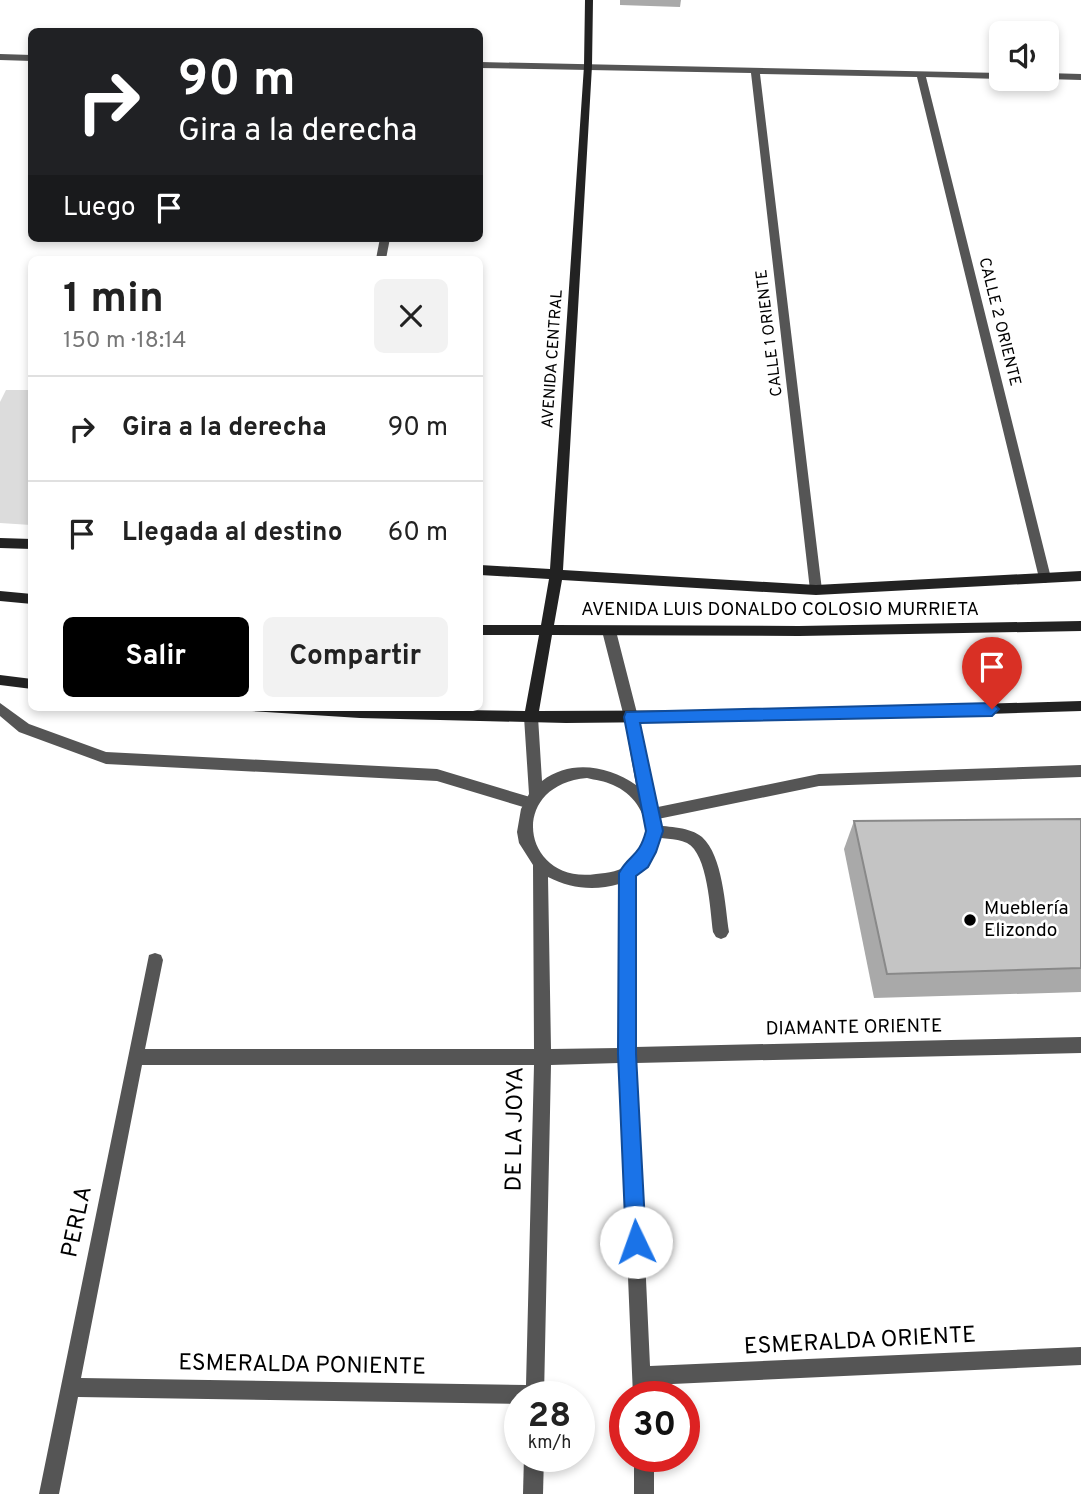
<!DOCTYPE html>
<html lang="es">
<meta charset="utf-8">
<style>
body{margin:0;font-family:Overpass,sans-serif;background:#f2f2f2;color:#222;height:100vh;display:flex;flex-direction:column;font-size:26px;white-space:nowrap}
*{box-sizing:border-box;margin:0}
p{font-size:23px;color:#767676}
.icon{flex:none;width:38px;height:38px;fill:none;stroke:currentColor;stroke-width:2;stroke-linecap:round;stroke-linejoin:round}
.map{position:relative;flex:1;overflow:hidden}
.side{position:absolute;left:28px;top:256px;width:455px;height:455px;display:flex;flex-direction:column;background:#fff;border-radius:10px;box-shadow:0 4px 10px #0003}
.side>*{flex:none}
.guide{position:absolute;left:28px;top:28px;width:455px;height:214px;border-radius:10px;box-shadow:0 4px 10px #0003;background:#202124;color:#fff;overflow:hidden}
.controls{position:absolute;left:989px;top:21px;display:grid;gap:14px}
.controls a{display:grid;place-items:center;width:70px;height:70px;border-radius:10px;background:#fff;box-shadow:0 4px 10px #0003;font-size:35px}
.speed{position:absolute;left:504px;top:1381px;display:flex;gap:14px;font-size:35px;font-weight:700;text-align:center}
.speed>*{display:grid;place-content:center;width:91px;height:91px;border-radius:50%;background:#fff;box-shadow:0 4px 10px #0003;line-height:1}
.speed small{font-size:18px;font-weight:400}
.speed .limit{border:10px solid #d22;background:#fff;color:#111}
.pin{position:absolute;display:grid;place-items:center;width:60px;height:60px;color:#fff;margin:-72px -30px;border-radius:50% 50% 50% 0;rotate:-45deg;box-shadow:0 0 7px #0007}
.pin .icon{rotate:45deg}
.me{position:absolute;width:77px;margin:-38px;rotate:357deg;stroke-linejoin:round;filter:drop-shadow(0 0 5px #0008)}
.turn{display:flex;align-items:center;gap:24px;height:147px;padding:0 35px;font-size:32px}
.turn .icon{width:91px;height:91px;stroke-width:2.5}
.turn b{display:block;font-size:49px;line-height:60px}
.then{display:flex;align-items:center;height:66px;padding:0 35px;background:#0003;gap:14px;font-size:26px}
.round{display:grid;place-items:center;flex:none;width:74px;height:74px;border-radius:10px;background:#f2f2f2}
.head{display:flex;align-items:center;justify-content:space-between;height:119px;padding:0 35px}
h1{font-size:42px;font-weight:700;line-height:52px}
.cta{display:flex;gap:14px;margin-top:auto;padding:14px 35px}
.cta a{flex:1;height:80px;border-radius:10px;background:#000;color:#fff;font-size:28px;font-weight:700;line-height:80px;text-align:center}
.cta a+a{background:#f2f2f2;color:#222}
ul{padding:0;list-style:none}
li{display:flex;align-items:center;gap:21px;height:105px;padding:0 35px;border-top:2px solid #e0e0e0}
li div{flex:1}
li b{display:block;font-size:26px}
li em{font-style:normal}
.map>svg:first-child{display:block}
.green{fill:#dcdcdc}
.lines{fill:none;stroke-linecap:round;stroke-linejoin:round}
.lane{fill:#555;fill-rule:evenodd}
.street{fill:#555;fill-rule:evenodd}
.secondary{fill:#222;fill-rule:evenodd}
.wall{fill:#a9a9a9}
.building{fill:#c4c4c4;stroke:#898989;stroke-width:2}
.route{fill:#1a73e8;stroke:#114b97;stroke-width:2}
.poi-dot{fill:#000;stroke:#fff;stroke-width:2.5}
.labels{text-anchor:middle;dominant-baseline:central;stroke-width:5;stroke-linejoin:round;paint-order:stroke}
.far-street-label{font-size:16px;fill:#000;stroke:#fff}
.street-label{font-size:19px;fill:#000;stroke:#fff}
.poi-label{font-size:19px;fill:#000;stroke:#fff;text-anchor:start}
.near-street-label{font-size:23px;fill:#000;stroke:#fff}
</style>
<div class="map">
<svg width="1081" height="1494" viewBox="0 0 1081 1494">
<rect width="100%" height="100%" fill="#fff"/>
<!-- green -->
<polygon class="green" points="6,390 31,390 31,525 0,523 0,402"/>
<g class="lines">
<!-- lane -->
<g class="lane">
<polygon points="0,703 29,724 106,752 437,769 530,797 535,799 537,803 535,807 530,809 437,781 106,764 19,732 0,716"/>
<polygon points="1081,765 1081,777 819,786 653,820 648,818 646,814 648,810 653,808 819,774"/>
<path d="M 654,825 C 669,827 690,827 702,837 C 723,856 725,906 729,932 L 726,937 L 721,939 L 716,937 L 713,932 C 710,910 708,854 687,843 C 675,837 661,840 649,835 L 647,831 L 649,827 Z"/>
</g>
<!-- street -->
<g class="street">
<polygon points="0,54 32,55 32,61 0,60"/>
<polygon points="480,62 1001,73 1001,79 926,77 1051,578 1050,581 1045,583 1039,578 917,77 760,74 822,590 816,595 810,590 751,73 480,68"/>
<polygon points="1046,73 1081,74 1081,80 1046,79"/>
<polygon points="380,238 390,238 386,259 376,259"/>
<path d="M 609,626 L 616,631 L 638,717 L 653,798 L 652,801 C 668,825 661,861 634,876 L 635,1047 L 1081,1037 L 1081,1053 L 636,1063 L 650,1366 L 1081,1347 L 1081,1365 L 651,1385 L 651,1396 L 633,1396 L 619,1063 L 551,1065 L 544,1396 L 520,1396 L 520,1404 L 78,1397 L 59,1494 L 39,1494 L 149,955 L 155,953 L 161,955 L 163,960 L 145,1049 L 534,1049 L 533,865 L 519,843 L 517,832 L 521,809 L 529,794 L 524,717 L 526,713 L 536,713 L 538,717 L 542,781 C 571,759 608,766 636,785 L 624,717 L 602,631 ZM 587,778 C 595,780 605,781 613,785 C 644,798 659,838 631,863 C 621,871 608,873 596,874 C 522,885 506,785 587,778 ZM 548,877 C 571,889 595,891 619,884 L 619,1048 L 551,1049 ZM 142,1065 L 534,1065 L 526,1385 L 81,1378 Z"/>
<polygon points="524,1456 544,1456 543,1494 523,1494"/>
<rect x="634" y="1456" width="20" height="38"/>
</g>
<!-- secondary -->
<g class="secondary">
<polygon points="585,0 593,0 592,66 563,570 816,585 1081,571 1081,581 816,595 562,580 554,625 799,626 1081,621 1081,631 799,636 552,635 539,711 772,710 1081,701 1081,711 772,721 566,723 360,718 252,711 250,707 525,711 539,635 480,635 480,625 541,625 549,579 480,575 480,565 550,569 584,66"/>
<polygon points="0,538 32,539 32,549 0,548"/>
<polygon points="0,591 32,594 32,604 0,601"/>
<polygon points="0,675 32,679 32,689 0,685"/>
</g>
</g>
<!-- wall -->
<g class="wall">
<polygon points="620,0 681,0 680,7 620,5"/>
<polygon points="1081,819 1081,992 874,998 844,849 854,821"/>
</g>
<!-- building -->
<polygon class="building" points="1081,819 1081,968 887,974 854,821"/>
<!-- route -->
<path class="route" d="M 992,703 L 999,709 L 992,716 L 640,723 L 663,831 L 656,852 L 648,867 L 636,876 L 636,1054 L 646,1242 L 643,1249 L 636,1252 L 629,1249 L 626,1242 L 618,1054 L 619,873 C 629,854 639,858 646,831 L 624,717 L 626,712 Z"/>
<!-- markers -->
<circle class="poi-dot" cx="970" cy="920" r="7"/>
<g class="labels">
<!-- far-street labels -->
<g class="far-street-label">
<text transform="translate(999 322) rotate(76)">CALLE 2 ORIENTE</text>
<text transform="translate(770 333) rotate(-97)">CALLE 1 ORIENTE</text>
<text transform="translate(553 359) rotate(-86)">AVENIDA CENTRAL</text>
</g>
<!-- street labels -->
<g class="street-label">
<text x="780" y="610">AVENIDA LUIS DONALDO COLOSIO MURRIETA</text>
<text transform="translate(854 1028) rotate(-1)">DIAMANTE ORIENTE</text>
</g>
<!-- poi labels -->
<g class="poi-label">
<text x="984" y="909">Mueblería<tspan x="984" dy="22">Elizondo</tspan></text>
</g>
<!-- near-street labels -->
<g class="near-street-label">
<text transform="translate(516 1129) rotate(-89)">DE LA JOYA</text>
<text transform="translate(78 1222) rotate(-78)">PERLA</text>
<text transform="translate(860 1342) rotate(-3)">ESMERALDA ORIENTE</text>
<text transform="translate(302 1366) rotate(1)">ESMERALDA PONIENTE</text>
</g>
</g>
</svg>
<div class="controls">
<a><svg class="icon" aria-label="sound" viewBox="0 0 24 24"><path d="M4 9h4l5-4v14l-5-4H4zM17 9q2 3 0 6"/></svg></a>
</div>
<div class="speed"><div>28<small>km/h</small></div><div class="limit">30</div></div>
<div class="pin" style="left:992px;top:709px;background:#d93025"><svg class="icon" aria-label="arrive" viewBox="0 0 24 24"><path d="M6 21V4h12l-3 4 3 4H6"/></svg></div>
<svg class="me" style="left:636px;top:1242px" viewBox="-20 -20 40 40"><circle r="19" fill="#fff"/><path d="M0-13L10 11 0 6-10 11z" fill="#1a73e8"/></svg>
<div class="guide">
<div class="turn"><svg class="icon" aria-label="right" viewBox="0 0 24 24"><path d="M7 20v-9h11M14 6l5 5-5 5"/></svg><div><b>90 m</b>Gira a la derecha</div></div>
<div class="then">Luego<svg class="icon" aria-label="arrive" viewBox="0 0 24 24"><path d="M6 21V4h12l-3 4 3 4H6"/></svg></div>
</div>
<section class="side">
<div class="head"><div><h1>1 min</h1><p>150 m · 18:14</p></div><a class="round"><svg class="icon" aria-label="close" viewBox="0 0 24 24"><path d="M6 6l12 12M18 6L6 18"/></svg></a></div>
<ul>
<li><svg class="icon" aria-label="right" viewBox="0 0 24 24"><path d="M7 20v-9h11M14 6l5 5-5 5"/></svg><div><b>Gira a la derecha</b></div><em>90 m</em></li>
<li><svg class="icon" aria-label="arrive" viewBox="0 0 24 24"><path d="M6 21V4h12l-3 4 3 4H6"/></svg><div><b>Llegada al destino</b></div><em>60 m</em></li>
</ul>
<div class="cta"><a>Salir</a><a>Compartir</a></div>
</section>
</div>
